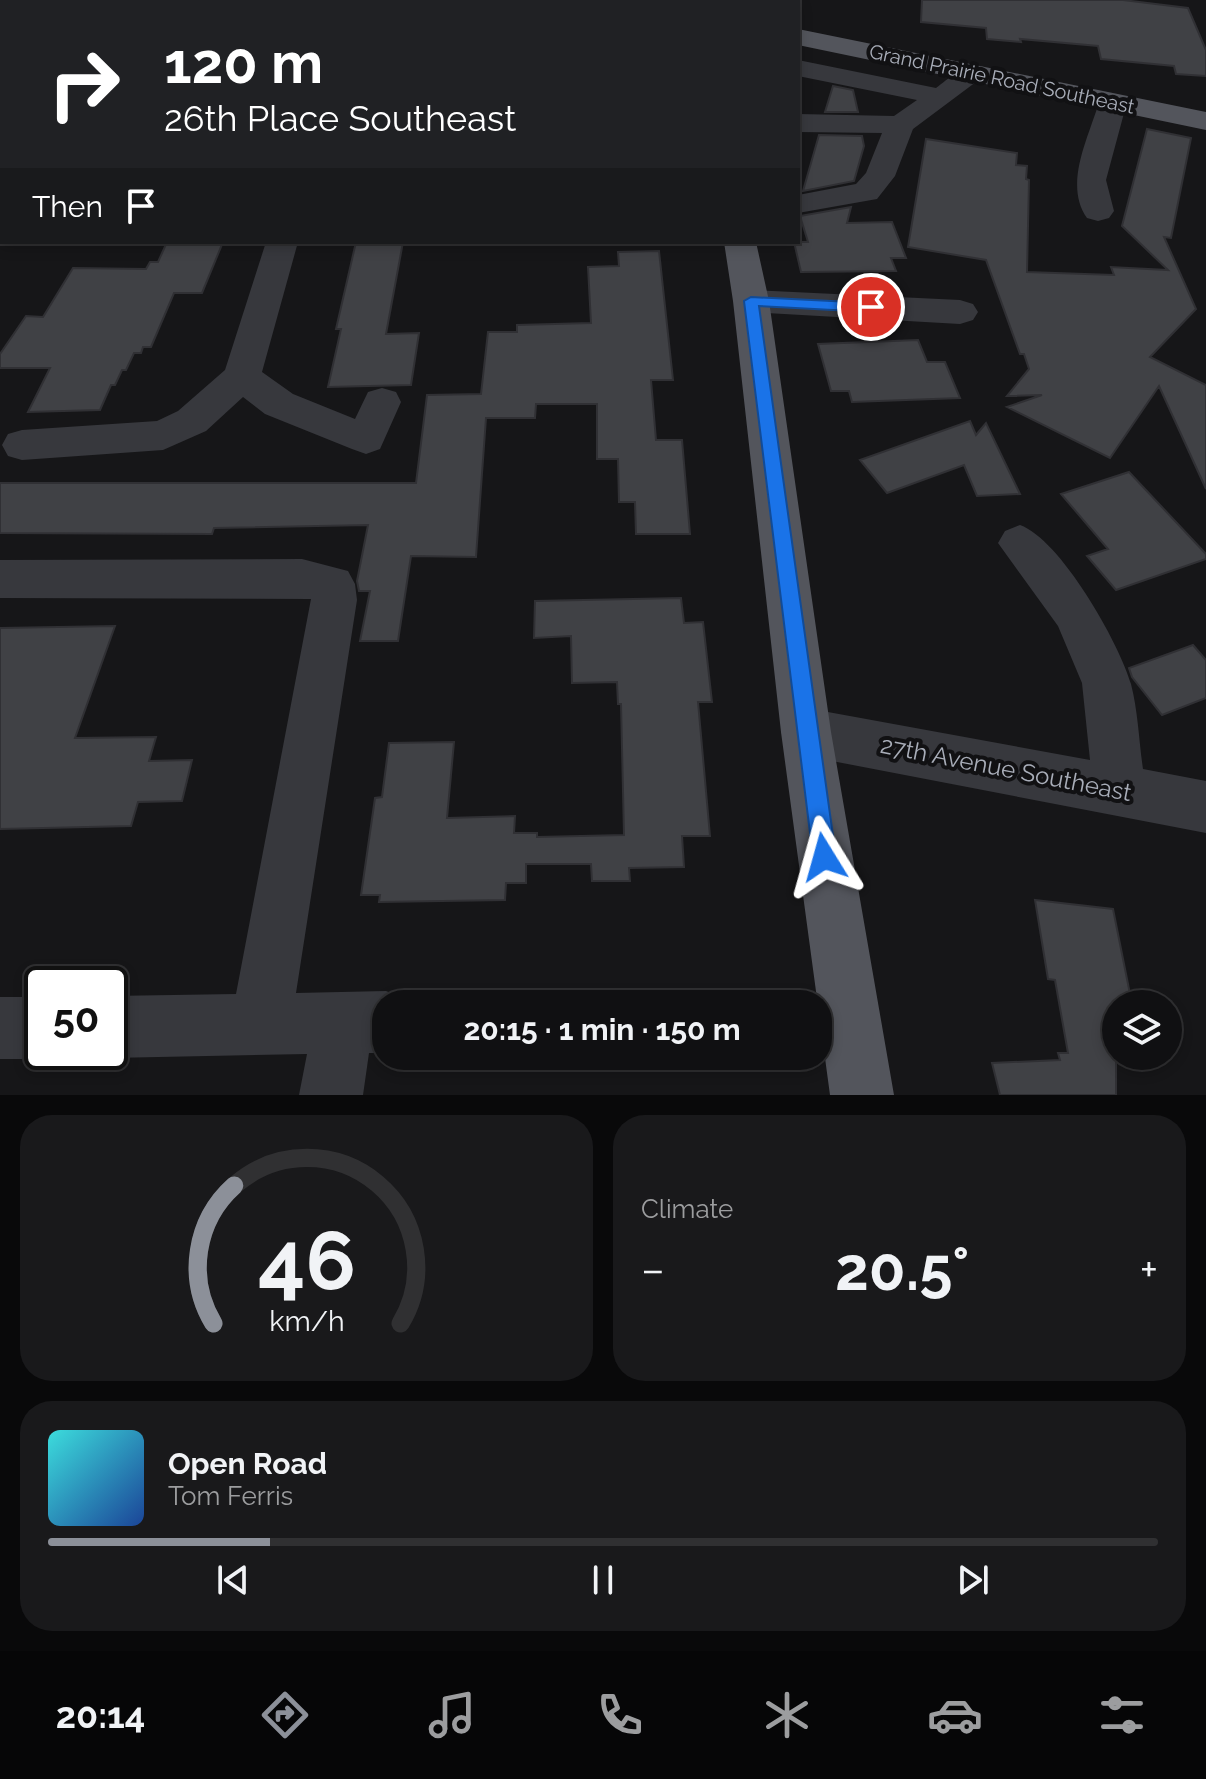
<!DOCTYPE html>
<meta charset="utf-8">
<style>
body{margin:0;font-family:Raleway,sans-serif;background:#19191b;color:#f1f3f6;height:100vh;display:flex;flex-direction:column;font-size:30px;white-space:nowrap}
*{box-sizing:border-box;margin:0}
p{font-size:26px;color:#9c9d9f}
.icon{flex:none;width:44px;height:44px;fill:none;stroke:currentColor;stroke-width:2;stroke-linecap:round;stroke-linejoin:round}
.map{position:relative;height:1095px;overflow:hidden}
.side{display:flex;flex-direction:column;gap:20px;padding:20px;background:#09090a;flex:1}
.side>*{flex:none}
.banner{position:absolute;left:0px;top:0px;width:800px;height:244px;box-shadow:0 4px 12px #0003,0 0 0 2px #303032;background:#202124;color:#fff;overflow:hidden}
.tools{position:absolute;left:1102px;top:990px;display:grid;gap:16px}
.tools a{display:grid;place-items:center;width:80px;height:80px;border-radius:50%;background:#101012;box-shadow:0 4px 12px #0003,0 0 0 2px #303032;font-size:40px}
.speed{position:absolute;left:24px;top:966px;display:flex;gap:16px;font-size:40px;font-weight:700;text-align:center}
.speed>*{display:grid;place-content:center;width:104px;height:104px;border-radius:50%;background:#101012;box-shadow:0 4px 12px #0003,0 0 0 2px #303032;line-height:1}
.speed .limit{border:4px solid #111;border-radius:12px;background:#fff;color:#111}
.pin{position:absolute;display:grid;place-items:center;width:68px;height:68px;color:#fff;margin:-34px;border:4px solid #fff;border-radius:50%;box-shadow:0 2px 8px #0007}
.me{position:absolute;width:88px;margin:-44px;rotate:352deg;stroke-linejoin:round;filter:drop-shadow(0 0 6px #0008)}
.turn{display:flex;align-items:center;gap:28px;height:168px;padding:0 32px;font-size:36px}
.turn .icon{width:104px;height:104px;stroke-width:2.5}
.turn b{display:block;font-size:56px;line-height:68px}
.then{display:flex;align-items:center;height:76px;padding:0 32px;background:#0003;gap:16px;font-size:30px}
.big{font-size:60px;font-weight:700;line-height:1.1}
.side .widget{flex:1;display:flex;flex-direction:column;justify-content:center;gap:12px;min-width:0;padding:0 28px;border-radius:32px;background:#19191b}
.side .dial{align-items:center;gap:0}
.dial svg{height:208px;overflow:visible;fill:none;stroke:#303032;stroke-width:7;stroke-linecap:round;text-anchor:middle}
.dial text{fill:#f1f3f6;stroke:none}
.song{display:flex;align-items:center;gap:24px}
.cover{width:96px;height:96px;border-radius:12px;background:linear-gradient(135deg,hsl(180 70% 55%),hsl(220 70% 35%))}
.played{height:8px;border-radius:4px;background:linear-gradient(90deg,#8c9099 20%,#303032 20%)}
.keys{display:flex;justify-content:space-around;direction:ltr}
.heat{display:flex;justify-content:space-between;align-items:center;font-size:44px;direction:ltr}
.side .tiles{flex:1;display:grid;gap:20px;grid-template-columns:1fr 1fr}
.widget:last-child{grid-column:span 2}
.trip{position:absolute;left:372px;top:990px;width:460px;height:80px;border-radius:32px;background:#101012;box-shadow:0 4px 12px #0003,0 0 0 2px #303032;font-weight:700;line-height:80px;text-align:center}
.tab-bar{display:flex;height:128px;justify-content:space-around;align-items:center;background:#060607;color:#9c9d9f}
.tab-bar .icon{width:56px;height:56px}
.tab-bar .active{color:#8c9099}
.tab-bar b{font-size:36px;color:#f1f3f6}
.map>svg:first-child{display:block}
</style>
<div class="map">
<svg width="1206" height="1095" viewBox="0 0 1206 1095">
<rect width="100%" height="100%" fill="#161618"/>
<path fill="#404145" stroke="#303034" stroke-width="2" d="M922 0H1123L1188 8 1206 50V76L1176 74 1174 66 1101 59 1098 46 1020 39 1021 42 987 39 986 28 921 22Z
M833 86 853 90 858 112H825Z
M1147 129 1191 138 1171 238 1164 237 1196 309 1150 357 1206 385V489L1159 386 1110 458 1007 407 1042 395 1007 396 1029 369 1024 354H1020L986 260 908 247 926 139 1017 153 1016 165 1027 166 1026 179 1029 180 1027 272 1114 275 1111 267 1168 270 1122 226Z
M819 135 862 136 864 146 854 181 803 191Z
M851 207 847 223 892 222 906 258H891L896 271 801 272 794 242H808L800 216Z
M167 242H223L202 293H174L151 347H143L141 353H134L126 370H122L115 385H111L100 410 28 412 50 368H0V354L26 316 43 317 73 268 146 269 150 262H158Z
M356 242H403L386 334 419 333 411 385 328 387 341 329H336Z
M659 251 673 380H651L656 440H682L690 534H636L635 502H619L618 459H597V404H536L535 418H486L476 557 411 556 398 641H360L370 591H359L357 581 368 525 214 528 212 534 0 533V483H416L427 395 481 394 488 332H517V325L591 323 588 267 619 266 618 252Z
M918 340 927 362H945L960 398 852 402 849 391H831L818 344Z
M970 421 976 435 986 423 1020 494 977 496 964 465 887 493 860 460Z
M1129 472 1206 554V559L1116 590 1087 556 1108 549 1061 494Z
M681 598 684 623 703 622 712 702H698L710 836H682L684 867 629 868 630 881H592L591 864H526V883H506L505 900 379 902 380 895H361L375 798 382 797 389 743 454 742 447 818 515 816 514 833H537V837L624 835 621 704H618L617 682 572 683 571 636 534 638 535 601Z
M115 626 75 738 156 737 149 761 192 760 182 801 138 802 131 826 0 829V628Z
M1193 645 1206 660V698L1162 715 1132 677 1129 668Z
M1035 900 1113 909 1132 1004H1116V1095H1000L992 1063 1060 1060 1058 1053H1068L1055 980 1048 979Z"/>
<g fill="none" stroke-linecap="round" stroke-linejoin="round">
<path fill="#37383d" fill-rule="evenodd" d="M32 0H57L31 2Z
M2 46V63L0 64V47Z
M798 60 936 88C951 77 965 62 984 67L988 73 913 129 895 176 877 199 798 213V195L856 184 866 173 882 133 798 132V114L894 116 917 100 798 76Z
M1113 94 1123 96 1127 102 1106 180 1114 211 1109 218 1098 221 1087 218C1063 184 1089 137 1099 102L1103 96Z
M266 242H298L262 372 293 394 355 419 368 392 382 388 396 392 401 402 380 449 366 454 352 449 265 414 243 397 206 431 163 450 22 460 8 456 2 445 8 434 22 430 157 421 178 411 225 370Z
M751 290 960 300 973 304 978 312 973 320 960 324 751 312 739 309 733 301 739 293Z
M1020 525C1060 539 1119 642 1131 684 1138 711 1139 742 1143 769L1206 781V833L806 756 788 749 781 732 788 715 806 708 1090 760 1082 683 1058 626 998 543 1005 531Z
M302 559 348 571 355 584 357 600 296 993 386 991 408 1000 409 1004H386V1053H369L363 1095H299L307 1054 110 1058 96 1052H110V996L236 994 311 599 0 598V560Z
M0 997H42V1052H58L42 1059H0Z"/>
<path fill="#53555c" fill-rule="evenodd" d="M681 0H705V2H681Z
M798 29 1206 112V130L798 45Z
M724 242H756L769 301 831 732 894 1095H830L781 732 733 301Z"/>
</g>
<path fill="#1a73e8" stroke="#114b97" stroke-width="2" d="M751 297 871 303 878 307 871 312 759 306 836 857 832 865 824 869 816 865 813 857 744 301Z"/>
<g text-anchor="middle" stroke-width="8" stroke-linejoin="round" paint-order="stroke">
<g font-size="20" fill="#a8adb8" stroke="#111113">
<text transform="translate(1002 79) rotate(12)" y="7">Grand Prairie Road Southeast</text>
</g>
<g font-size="24" fill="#a8adb8" stroke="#111113">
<text transform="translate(1006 769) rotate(11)" y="8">27th Avenue Southeast</text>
</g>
</g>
</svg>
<div class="tools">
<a><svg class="icon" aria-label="layers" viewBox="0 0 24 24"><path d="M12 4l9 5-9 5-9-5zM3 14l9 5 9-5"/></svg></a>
</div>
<div class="speed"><div class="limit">50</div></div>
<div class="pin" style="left:871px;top:307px;background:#d93025"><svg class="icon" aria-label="arrive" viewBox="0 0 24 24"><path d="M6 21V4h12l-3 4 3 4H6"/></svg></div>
<svg class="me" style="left:824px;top:857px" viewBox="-20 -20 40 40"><path d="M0-17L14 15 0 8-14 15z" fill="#1a73e8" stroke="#fff" stroke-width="4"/></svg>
<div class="trip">20:15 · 1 min · 150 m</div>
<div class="banner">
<div class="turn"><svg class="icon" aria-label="right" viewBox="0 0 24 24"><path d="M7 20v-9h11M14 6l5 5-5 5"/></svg><div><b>120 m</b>26th Place Southeast</div></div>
<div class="then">Then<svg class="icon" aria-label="arrive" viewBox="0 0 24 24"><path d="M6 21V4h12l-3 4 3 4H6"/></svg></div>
</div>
</div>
<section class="side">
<div class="tiles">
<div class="widget dial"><svg viewBox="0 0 100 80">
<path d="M14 69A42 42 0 1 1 86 69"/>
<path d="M14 69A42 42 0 0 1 22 16" stroke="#8c9099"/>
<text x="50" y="56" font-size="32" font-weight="700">46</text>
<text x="50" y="72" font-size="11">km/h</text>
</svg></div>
<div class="widget"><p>Climate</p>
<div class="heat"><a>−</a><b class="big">20.5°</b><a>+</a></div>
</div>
<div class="widget">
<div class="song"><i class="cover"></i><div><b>Open Road</b><p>Tom Ferris</p></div></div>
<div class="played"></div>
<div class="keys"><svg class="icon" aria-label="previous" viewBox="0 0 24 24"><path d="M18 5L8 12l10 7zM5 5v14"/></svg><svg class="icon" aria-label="pause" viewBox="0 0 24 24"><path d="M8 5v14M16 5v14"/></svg><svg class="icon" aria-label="next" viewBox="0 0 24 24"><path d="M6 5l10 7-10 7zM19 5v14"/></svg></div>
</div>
</div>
</section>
<nav class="tab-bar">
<b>20:14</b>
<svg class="icon active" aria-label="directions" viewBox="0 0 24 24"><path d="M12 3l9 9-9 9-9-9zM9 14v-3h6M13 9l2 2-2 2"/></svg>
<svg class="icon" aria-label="music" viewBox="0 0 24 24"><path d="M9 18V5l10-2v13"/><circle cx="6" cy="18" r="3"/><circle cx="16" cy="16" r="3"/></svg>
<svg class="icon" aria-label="phone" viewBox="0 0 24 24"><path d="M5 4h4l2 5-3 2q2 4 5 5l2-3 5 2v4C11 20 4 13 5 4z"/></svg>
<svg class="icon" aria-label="climate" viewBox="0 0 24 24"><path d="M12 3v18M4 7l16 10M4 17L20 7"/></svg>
<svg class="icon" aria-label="car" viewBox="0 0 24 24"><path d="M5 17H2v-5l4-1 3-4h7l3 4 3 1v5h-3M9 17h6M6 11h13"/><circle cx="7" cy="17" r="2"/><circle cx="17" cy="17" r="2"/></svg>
<svg class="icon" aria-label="filters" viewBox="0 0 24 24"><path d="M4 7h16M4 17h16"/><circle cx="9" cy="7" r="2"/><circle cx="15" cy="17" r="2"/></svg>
</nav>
